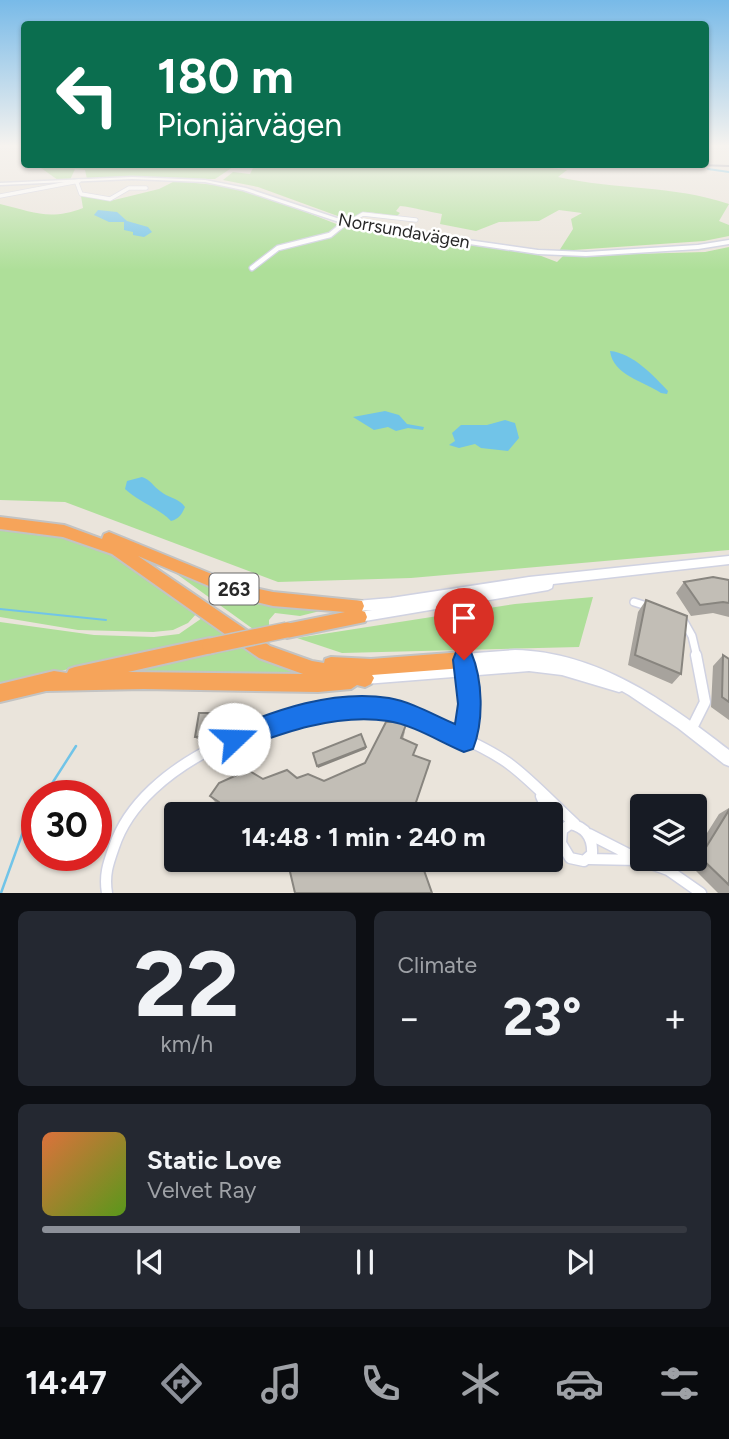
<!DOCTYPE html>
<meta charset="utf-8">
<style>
body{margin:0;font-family:Figtree,sans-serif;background:#242831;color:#f1f3f6;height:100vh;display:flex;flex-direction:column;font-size:26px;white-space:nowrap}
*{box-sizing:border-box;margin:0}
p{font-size:23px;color:#9ea1a6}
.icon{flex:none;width:38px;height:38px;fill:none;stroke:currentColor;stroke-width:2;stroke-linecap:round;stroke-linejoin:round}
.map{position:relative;height:893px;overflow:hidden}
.side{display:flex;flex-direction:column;gap:18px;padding:18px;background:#0d0f14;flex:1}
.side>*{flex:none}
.top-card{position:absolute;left:21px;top:21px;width:688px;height:147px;border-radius:7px;box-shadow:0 2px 5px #0004;background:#0b6e4f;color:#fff;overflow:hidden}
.controls{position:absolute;left:630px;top:794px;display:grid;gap:14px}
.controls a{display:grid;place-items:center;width:77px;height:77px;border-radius:7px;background:#171b24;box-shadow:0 2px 5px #0004;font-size:35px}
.speed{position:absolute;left:21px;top:780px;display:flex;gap:14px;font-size:35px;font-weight:700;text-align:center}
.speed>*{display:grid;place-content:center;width:91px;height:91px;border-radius:50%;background:#171b24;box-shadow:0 2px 5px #0004;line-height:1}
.speed .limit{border:10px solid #d22;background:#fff;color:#111}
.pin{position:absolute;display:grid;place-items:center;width:60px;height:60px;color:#fff;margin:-72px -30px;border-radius:50% 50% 50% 0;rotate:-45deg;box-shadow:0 0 7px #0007}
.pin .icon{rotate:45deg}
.me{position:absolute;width:77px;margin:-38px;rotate:69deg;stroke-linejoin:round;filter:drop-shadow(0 0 5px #0008)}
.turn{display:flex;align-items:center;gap:24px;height:147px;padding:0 21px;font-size:32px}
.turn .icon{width:91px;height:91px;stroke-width:2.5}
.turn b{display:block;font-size:49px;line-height:60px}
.big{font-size:52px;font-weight:700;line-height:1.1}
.side .widget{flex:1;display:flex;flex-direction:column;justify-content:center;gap:10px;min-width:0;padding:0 24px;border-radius:10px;background:#242831}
.side .dial{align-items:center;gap:0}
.dial b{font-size:91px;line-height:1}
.song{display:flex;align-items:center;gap:21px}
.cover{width:84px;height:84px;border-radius:10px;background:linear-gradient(135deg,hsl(20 70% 55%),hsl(90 70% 35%))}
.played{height:7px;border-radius:4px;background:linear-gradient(90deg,#8c9099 40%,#363941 40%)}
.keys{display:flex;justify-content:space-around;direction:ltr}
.heat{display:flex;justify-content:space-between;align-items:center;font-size:38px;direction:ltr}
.side .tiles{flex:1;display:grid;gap:18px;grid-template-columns:1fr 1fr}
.widget:last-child{grid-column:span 2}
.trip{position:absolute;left:164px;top:802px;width:399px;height:70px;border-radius:7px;background:#171b24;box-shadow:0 2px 5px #0004;font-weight:700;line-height:70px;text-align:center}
.tab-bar{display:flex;height:112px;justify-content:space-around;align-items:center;background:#090b0e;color:#9ea1a6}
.tab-bar .icon{width:49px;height:49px}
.tab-bar .active{color:#8c9099}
.tab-bar b{font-size:32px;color:#f1f3f6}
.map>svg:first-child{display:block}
</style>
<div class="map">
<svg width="729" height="893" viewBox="0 0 729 893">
<rect width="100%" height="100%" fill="#eae4db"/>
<path fill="#aedf99" d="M255 164H515L567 170 558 177C615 190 673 185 729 204L719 221 729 225V236L704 241 559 251 573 229 571 219 582 213 559 210 539 221 499 222 476 231 440 224 442 214C428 212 414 207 400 206L396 211 400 213 397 216 368 212 346 219 258 187 223 180 233 172 250 174Z
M48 165V164L236 165 215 179H87L85 170 75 169 70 180H58L41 168Z
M175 181 226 186 260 194 344 227 536 254 557 262 563 256 705 252 729 247V550L411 578 278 582 65 502 0 500V204C34 212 49 221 83 208L81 196 110 201 159 189Z
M0 527 84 541 112 554 197 613 188 623 173 630 153 632 78 630 0 617Z
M167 567 328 609 300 616 275 613 269 620V626L253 629Z
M593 597 579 647 342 653 297 638 515 604Z
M205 616 279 664 306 675 120 673 203 640 0 684V622L94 635 154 637 179 634Z"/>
<path fill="#71c4e8" d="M98 210 117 212 127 221 148 227 152 232 144 237 133 235V232L124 230V222H109L94 215Z
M610 351C633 353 654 376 668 391L667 394 661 393C643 381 613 375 610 351Z
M385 411 399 415 407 424 424 427 423 430 408 428 396 431 388 427 374 430 353 417Z
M505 420 515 423 519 438 508 451 481 448 475 444 459 448 449 445 455 441 452 433 461 425H487Z
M142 477C151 480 153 486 160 491 168 498 179 498 185 507 182 514 179 519 171 521 159 508 140 503 125 489L127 481Z"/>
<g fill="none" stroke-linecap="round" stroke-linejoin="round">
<path stroke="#71c4e8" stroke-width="2" d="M708 169 729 172
M0 609 106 620"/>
<path stroke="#71c4e8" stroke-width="2.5" d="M44 796 76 746
M1 893 28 818 37 806"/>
<defs>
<path id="street-far3" d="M77 183 81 194 110 199 129 188H146
M0 196 79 181
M339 228 363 214 416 220"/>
<path id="street-far2" d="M252 268 278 248 330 235 341 226"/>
<path id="street-far1" d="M634 602 650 607
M683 620 692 636 697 657"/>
<path id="street" d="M691 730 705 702 696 655
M464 740 469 704 465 669
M541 796 549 814
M551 818 560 837
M570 824C586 827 593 838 592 854L584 861 570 858 561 843 562 830Z
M589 834 640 860 668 870 701 893
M589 859 638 860
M107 893C104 875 108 864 114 847 142 761 277 710 360 710 370 710 383 708 392 711 424 720 487 746 512 766 535 784 554 805 575 824"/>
<path id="secondary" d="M132 177 205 180 246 188 355 224 538 250 586 252 698 245 729 240V244L698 249 586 256 538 254 354 227 243 190 205 182 132 179 0 185V183Z
M729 556V564L553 584 552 588 548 590 359 622 355 621 353 617 355 613 372 610 356 611 352 610 350 606 352 602 356 601 391 598 529 577Z
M515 650C598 652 666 701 729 750V766L724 764 678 728 629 695 622 691 619 692 562 675 529 671 365 684 361 682 359 678 361 674 365 672 460 665 457 660 459 656 463 654Z"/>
<path id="highway" d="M0 517 64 525 102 539 104 534 109 532 236 584 273 592 362 601 364 606 362 611 365 612 367 617 365 622 287 638 281 635 279 630 281 625 345 612 273 606 235 597 138 556 270 646 312 661 324 663 325 659 331 657 371 659 463 652 469 654 471 660 469 666 463 668 372 675 374 678 371 684 365 687 357 685 351 689 318 692 144 689 46 691 0 702V684L54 671 67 673 69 669 75 667 210 638 216 640 218 646 216 652 128 672 303 674 259 658 112 554 63 537 0 529Z"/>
</defs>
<use href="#street-far3" stroke="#d0d2e1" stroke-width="5"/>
<use href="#street-far2" stroke="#d0d2e1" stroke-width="7"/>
<use href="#street-far1" stroke="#d0d2e1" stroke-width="10"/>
<use href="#street" stroke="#d0d2e1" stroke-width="13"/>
<use href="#secondary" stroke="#d0d2e1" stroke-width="3"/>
<use href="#highway" stroke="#c3c3c3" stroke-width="4"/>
<use href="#street-far3" stroke="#fff" stroke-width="3.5"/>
<use href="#street-far2" stroke="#fff" stroke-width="4.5"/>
<use href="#street-far1" stroke="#fff" stroke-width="7"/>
<use href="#street" stroke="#fff" stroke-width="10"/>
<use href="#secondary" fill="#fff" fill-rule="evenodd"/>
<use href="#highway" fill="#f6a45a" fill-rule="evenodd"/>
<path stroke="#9ea0b2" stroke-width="2" d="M667 164 729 166"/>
<defs>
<path id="highway-bridge" d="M210 646 287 630"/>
</defs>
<use href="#highway-bridge" stroke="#c3c3c3" stroke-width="18" stroke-linecap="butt"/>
<use href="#highway-bridge" stroke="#f6a45a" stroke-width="15"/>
</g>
<path fill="#a7a39d" d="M729 580V617L713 613 691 616 676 593 684 582Z
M646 600 681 674 672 684 628 665 638 612Z
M723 655 729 659V720L711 707 713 666Z
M211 713 212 715 209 738 197 739 195 737Z
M405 731 403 739 414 755 430 761 428 770 220 808 210 796 263 779 297 778 324 781 365 763Z
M729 808V893H718L688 863 690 859H695V852L719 814Z"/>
<path fill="#88857f" d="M211 713 212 715 209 738 208 736Z
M366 747V749L318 768 317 766Z"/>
<path fill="#c2beb6" stroke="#88857f" stroke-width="2" d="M713 577 729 580V603L723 602 700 605 684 582Z
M646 600 687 616 681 674 635 655Z
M723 655 729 659V702L722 697Z
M199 713H211L208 736 195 737Z
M386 722H407L401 738 417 745 413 755 430 761 412 814H211L220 808 219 802 210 796 219 783 248 770 263 779 287 770 297 778 308 774 324 781 365 763Z
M361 734 366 747 317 766 313 753Z
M729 810V885L700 857Z
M287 859H420L432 893H295Z"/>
<linearGradient id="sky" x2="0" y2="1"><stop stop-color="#78bae8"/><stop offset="0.54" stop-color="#f6f3ef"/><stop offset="1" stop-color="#f6f3ef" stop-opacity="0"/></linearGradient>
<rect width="729" height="270" fill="url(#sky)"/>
<path fill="#1a73e8" stroke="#114b97" stroke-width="2" d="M464 649 471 652C483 680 484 721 473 749L464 752C440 742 414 725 388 721 336 713 282 733 234 751L226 748 222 739 226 731C275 710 334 689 389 698 412 702 434 715 455 724L458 704 453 660 456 652Z"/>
<g text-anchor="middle" stroke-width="5" stroke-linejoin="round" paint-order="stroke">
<g font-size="18" fill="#282828" stroke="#fff">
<text transform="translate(404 231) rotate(10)" y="6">Norrsundavägen</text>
</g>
<rect fill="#fff" stroke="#686868" stroke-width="2" x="209.5" y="573.5" width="49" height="31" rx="5"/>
<g font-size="19" font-weight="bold" fill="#282828">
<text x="234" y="596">263</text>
</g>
</g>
</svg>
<div class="controls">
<a><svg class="icon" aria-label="layers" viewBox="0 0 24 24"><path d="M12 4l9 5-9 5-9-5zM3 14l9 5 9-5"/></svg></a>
</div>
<div class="speed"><div class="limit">30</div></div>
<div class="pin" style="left:464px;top:660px;background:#d93025"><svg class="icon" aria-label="arrive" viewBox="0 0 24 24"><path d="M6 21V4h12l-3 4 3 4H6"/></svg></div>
<svg class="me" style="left:234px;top:739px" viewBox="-20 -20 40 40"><circle r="19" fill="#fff"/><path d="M0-13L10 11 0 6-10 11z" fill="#1a73e8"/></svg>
<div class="trip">14:48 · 1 min · 240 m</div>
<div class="top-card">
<div class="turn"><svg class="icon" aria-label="left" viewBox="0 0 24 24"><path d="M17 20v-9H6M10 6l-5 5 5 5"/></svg><div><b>180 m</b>Pionjärvägen</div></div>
</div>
</div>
<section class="side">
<div class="tiles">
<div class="widget dial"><b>22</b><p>km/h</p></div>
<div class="widget"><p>Climate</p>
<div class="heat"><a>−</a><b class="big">23°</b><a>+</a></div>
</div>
<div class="widget">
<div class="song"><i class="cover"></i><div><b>Static Love</b><p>Velvet Ray</p></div></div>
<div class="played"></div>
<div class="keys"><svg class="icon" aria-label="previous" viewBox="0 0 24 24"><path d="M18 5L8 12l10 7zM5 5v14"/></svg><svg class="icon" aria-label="pause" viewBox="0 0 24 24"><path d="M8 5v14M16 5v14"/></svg><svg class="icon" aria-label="next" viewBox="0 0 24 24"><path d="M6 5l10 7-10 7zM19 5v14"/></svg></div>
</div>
</div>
</section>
<nav class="tab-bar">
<b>14:47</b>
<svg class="icon active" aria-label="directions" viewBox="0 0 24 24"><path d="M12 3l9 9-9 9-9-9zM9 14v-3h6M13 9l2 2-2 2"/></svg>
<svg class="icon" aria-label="music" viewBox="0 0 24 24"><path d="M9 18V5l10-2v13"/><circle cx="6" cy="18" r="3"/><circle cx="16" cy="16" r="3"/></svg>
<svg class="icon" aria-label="phone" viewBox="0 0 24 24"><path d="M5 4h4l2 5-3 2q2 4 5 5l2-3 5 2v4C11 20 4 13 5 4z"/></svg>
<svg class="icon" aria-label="climate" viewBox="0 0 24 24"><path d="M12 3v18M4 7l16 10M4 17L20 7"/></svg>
<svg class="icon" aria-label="car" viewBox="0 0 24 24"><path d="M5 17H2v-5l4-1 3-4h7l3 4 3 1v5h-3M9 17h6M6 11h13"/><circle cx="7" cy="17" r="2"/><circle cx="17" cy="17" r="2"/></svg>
<svg class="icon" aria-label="filters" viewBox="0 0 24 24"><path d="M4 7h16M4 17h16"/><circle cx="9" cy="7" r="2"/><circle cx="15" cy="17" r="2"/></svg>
</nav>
